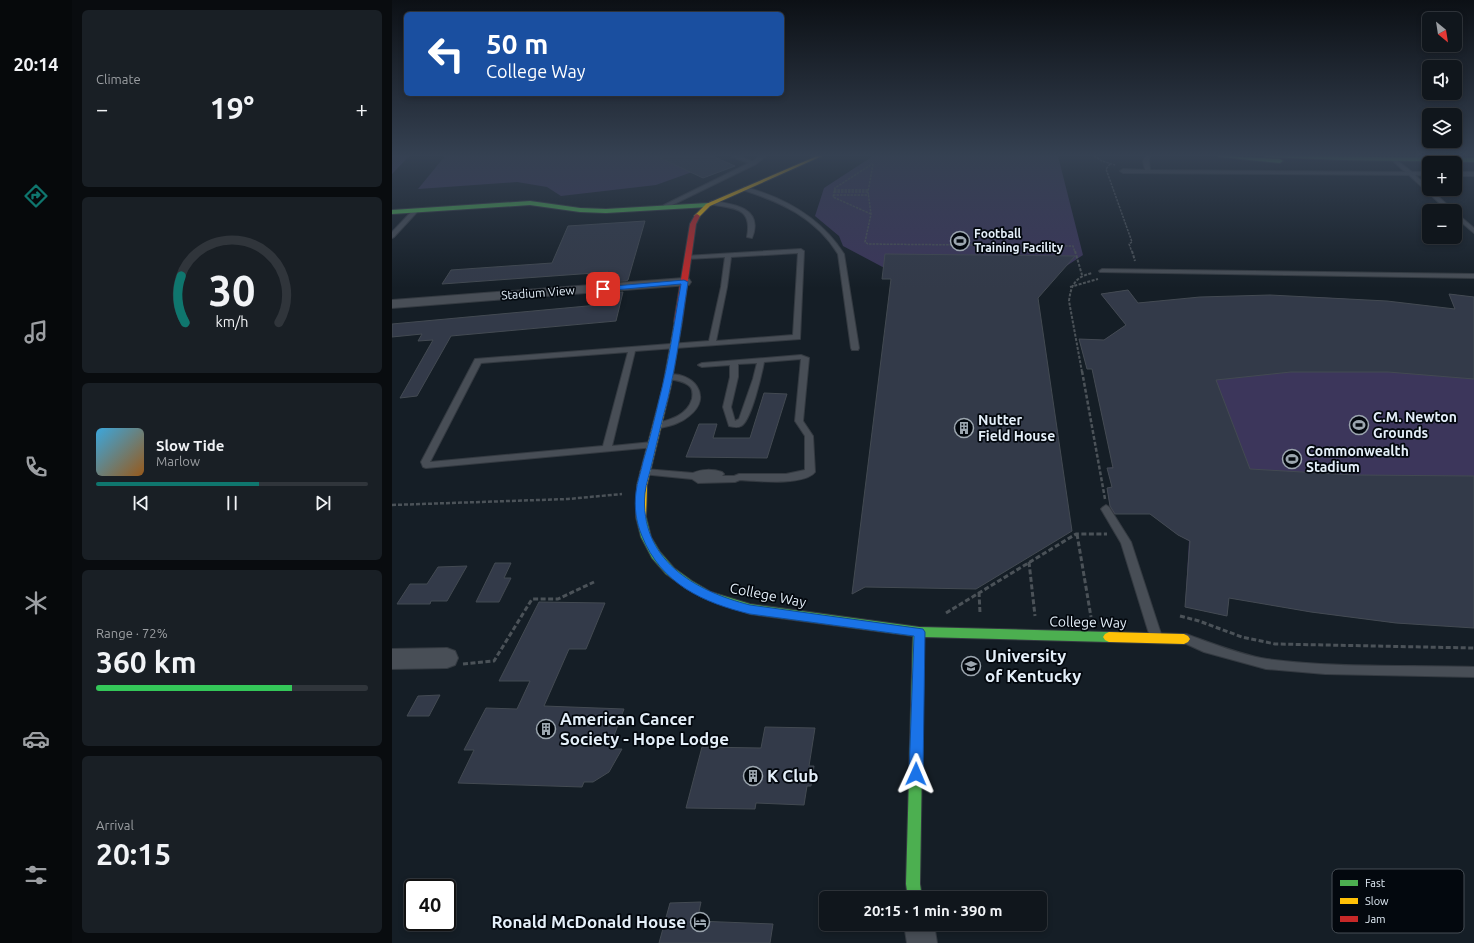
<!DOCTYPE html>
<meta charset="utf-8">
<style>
body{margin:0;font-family:Ubuntu,sans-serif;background:#191f25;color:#f1f3f6;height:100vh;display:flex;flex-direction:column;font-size:15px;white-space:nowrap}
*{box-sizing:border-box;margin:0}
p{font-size:13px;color:#9c9fa3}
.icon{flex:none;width:22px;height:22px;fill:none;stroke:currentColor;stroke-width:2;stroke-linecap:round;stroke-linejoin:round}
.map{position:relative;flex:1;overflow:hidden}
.drawer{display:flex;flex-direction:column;gap:10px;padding:10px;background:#090c0f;width:320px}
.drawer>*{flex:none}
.top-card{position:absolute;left:12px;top:12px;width:380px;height:84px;border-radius:6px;box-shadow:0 2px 6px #0003,0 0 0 1px #30353b;background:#1a4fa0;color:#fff;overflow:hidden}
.needle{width:26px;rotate:150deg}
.fabs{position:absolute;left:1030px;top:12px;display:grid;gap:8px}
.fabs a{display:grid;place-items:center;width:40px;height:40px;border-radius:6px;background:#10161c;box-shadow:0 2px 6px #0003,0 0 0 1px #30353b;font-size:20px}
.speed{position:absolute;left:12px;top:879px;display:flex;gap:8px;font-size:20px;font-weight:700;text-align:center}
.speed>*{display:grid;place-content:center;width:52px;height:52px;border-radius:50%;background:#10161c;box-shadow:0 2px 6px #0003,0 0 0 1px #30353b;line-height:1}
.speed .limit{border:2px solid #111;border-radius:6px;background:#fff;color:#111}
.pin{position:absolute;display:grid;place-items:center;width:34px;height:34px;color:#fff;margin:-17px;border-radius:8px;box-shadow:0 2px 6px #0006}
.me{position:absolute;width:44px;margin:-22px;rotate:1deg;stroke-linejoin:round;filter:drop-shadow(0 0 3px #0008)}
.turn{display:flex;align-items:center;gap:14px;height:84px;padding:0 16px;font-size:18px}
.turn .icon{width:52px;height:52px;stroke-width:2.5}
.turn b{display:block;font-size:28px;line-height:34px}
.big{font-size:30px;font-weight:700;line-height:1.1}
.drawer .card{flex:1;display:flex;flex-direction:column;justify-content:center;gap:6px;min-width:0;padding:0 14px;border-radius:6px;background:#191f25}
.drawer .dial{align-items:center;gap:0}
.dial svg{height:104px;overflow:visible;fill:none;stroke:#30353b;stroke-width:7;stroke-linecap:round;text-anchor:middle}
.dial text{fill:#f1f3f6;stroke:none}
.song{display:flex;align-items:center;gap:12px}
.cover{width:48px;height:48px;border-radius:6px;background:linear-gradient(135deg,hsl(200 70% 55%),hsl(30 70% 35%))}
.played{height:4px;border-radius:2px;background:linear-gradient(90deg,#0f766e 60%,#30353b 60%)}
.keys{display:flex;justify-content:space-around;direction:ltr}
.heat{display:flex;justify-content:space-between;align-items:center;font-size:22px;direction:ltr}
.charge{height:6px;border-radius:3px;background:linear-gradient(90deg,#34c759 72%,#30353b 0)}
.trip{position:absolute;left:427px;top:891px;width:228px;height:40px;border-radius:6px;background:#10161c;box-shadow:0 2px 6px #0003,0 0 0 1px #30353b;font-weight:700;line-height:40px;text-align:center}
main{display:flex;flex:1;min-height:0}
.tab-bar{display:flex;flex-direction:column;width:72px;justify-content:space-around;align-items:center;background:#06090b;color:#9c9fa3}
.tab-bar .icon{width:28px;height:28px}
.tab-bar .current{color:#0f766e}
.tab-bar b{font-size:18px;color:#f1f3f6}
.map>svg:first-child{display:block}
</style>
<main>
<nav class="tab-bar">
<b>20:14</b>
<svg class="icon current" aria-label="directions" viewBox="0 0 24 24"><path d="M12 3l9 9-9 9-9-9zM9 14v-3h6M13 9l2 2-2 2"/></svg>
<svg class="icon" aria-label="music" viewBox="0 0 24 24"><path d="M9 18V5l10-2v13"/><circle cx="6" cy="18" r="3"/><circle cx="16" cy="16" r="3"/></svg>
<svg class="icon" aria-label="phone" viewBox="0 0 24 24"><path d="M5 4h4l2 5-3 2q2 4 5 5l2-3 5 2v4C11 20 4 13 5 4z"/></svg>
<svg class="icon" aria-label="climate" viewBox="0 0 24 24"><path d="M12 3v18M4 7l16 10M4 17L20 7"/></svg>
<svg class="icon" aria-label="car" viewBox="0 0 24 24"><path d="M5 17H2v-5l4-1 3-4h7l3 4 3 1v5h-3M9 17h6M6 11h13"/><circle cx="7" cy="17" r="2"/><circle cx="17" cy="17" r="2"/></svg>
<svg class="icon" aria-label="filters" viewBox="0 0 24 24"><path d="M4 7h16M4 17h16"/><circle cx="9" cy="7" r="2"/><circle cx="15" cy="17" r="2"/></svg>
</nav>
<section class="drawer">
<div class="card"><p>Climate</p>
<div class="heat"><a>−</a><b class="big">19°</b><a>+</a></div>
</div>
<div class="card dial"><svg viewBox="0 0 100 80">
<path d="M14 69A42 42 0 1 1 86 69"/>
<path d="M14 69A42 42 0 0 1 11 33" stroke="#0f766e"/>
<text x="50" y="56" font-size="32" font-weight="700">30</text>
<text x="50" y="72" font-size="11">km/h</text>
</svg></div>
<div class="card">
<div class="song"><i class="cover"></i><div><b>Slow Tide</b><p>Marlow</p></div></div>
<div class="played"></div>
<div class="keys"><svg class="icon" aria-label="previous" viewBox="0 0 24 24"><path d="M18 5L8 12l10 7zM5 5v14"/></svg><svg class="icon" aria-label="pause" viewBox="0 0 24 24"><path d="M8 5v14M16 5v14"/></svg><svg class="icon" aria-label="next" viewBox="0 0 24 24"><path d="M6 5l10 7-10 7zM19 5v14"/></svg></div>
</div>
<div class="card"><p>Range · 72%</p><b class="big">360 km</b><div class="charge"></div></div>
<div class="card"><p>Arrival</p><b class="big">20:15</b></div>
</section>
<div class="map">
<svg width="1082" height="943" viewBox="0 0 1082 943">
<rect width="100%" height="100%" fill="#151e26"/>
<path fill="#3c365b" d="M0 156H17L0 174Z
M53 156H320L343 166 311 178 300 172 264 185 169 196 155 187 125 182 26 189Z
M481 156H666L691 255 644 286 500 272 451 246 447 236 423 216 432 188Z
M736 290 746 303C847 292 946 295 1046 307L1055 319 1067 320 1057 294 1082 297V627L1004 623 919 612 837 598 835 616 793 607 797 541 786 535 758 514H719L715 488 720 487 715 468 721 467 700 369H695L687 339 712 340 734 325 709 294Z"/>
<path fill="#333a49" stroke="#434a52" d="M264 156H320L343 166 311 178Z
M253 221 236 280 234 281 213 282 216 272 50 284 59 270 160 263 176 226Z
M493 254 683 256 646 298 680 531 584 589 473 587 460 594 499 279H490Z
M736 290 746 303 808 297 878 295 995 301 1063 309 1057 294 1082 297V379L996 372H899L824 380 858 469 962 475 1082 476V628L1004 623 919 612 837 598 835 616 793 607 798 541 786 535 758 514H723L718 506 715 488 720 487 715 468H721L700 369H695L687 339 712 340 734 325 709 294Z
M231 292 224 321 59 336 25 396 8 398 41 340 26 341 30 334 0 337V324L206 305 209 293Z
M372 393 395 394 375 458 294 457 307 424H325L321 438H358Z
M103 563H119L112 578H119L107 602H84Z
M75 566 55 601H39L38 604H5L18 584H35L46 567Z
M147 602 213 603 194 649H177L152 706 232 709 217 749H230L217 772 201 782H192L190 787 66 783 82 750H72L94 708 125 709 138 681H107Z
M48 695 37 716H15L26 696Z
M373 727 423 728 417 766H422L419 786H415L412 805 364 803 363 809 294 808 310 747 369 748Z
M309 902 305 921 381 924 378 943H267L278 903Z"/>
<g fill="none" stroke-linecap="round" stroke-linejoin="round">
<defs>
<path id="lane" d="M340 156H346L360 161 369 156H374L364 164 276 207H272V205L357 163 340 157Z
M754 156H758L757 161 758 170 1013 172 1000 160V159L1002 158 1020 172H1037V176L1023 175 1062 211H1056L1017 175 731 173 728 171 731 169 753 170 751 161Z
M1063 172H1082V176H1063Z
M353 187C393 198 429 218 452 254L467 348 466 350H460L459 348 446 254C424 218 389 202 351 190V188Z
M320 201C342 204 372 208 360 238L355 237C361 206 341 209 318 204V202Z
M21 210 26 211 2 237 0 238V232Z
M1063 212 1082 228V233L1063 217Z
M409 249 412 251 408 339 243 351 220 446 260 442 264 445 263 447 34 468 31 467 29 462 83 359 317 341 329 287 333 257 295 259 293 258V256ZM406 253 401 335 324 341 335 287 339 257ZM236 352 211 446 38 462 89 363Z
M710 269 1082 274V278L708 272 707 271Z
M409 355 417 358 411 421 421 436 423 472C412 486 365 481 348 480L343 482 306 483 300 479 250 474 248 472 250 470 253 469 301 473C309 469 321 469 330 472L332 474 330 476H342L347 474H394L413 470V436L403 421 409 359 372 362C370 373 359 422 349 426 346 428 341 427 337 426L331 407 338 377V365L310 367 306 365 310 363ZM365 363 361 379 347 419 343 421 339 407 346 377V364Z
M274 375C301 370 322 397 297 416 288 424 276 426 265 429L262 428 261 426 262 424C277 420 295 416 300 399 301 393 301 388 296 385 289 380 282 380 274 379L273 377Z
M714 505 717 507 739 542 770 637 768 640 764 642 760 640 758 637 729 543 709 509 711 507Z
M794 634C819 643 849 655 875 659 943 668 1014 665 1082 667V677L933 674 874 669 812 652 790 642 788 639 790 636Z"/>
<path id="street" d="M292 278 297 279 299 282 297 285 0 308V300Z
M55 648 63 651 66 658 63 665 55 668 0 669V649Z
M512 924H542L545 943H515Z"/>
<path id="fast" d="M827 156 888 159 891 161 888 163 829 157Z
M872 156 1082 158V162L953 160 874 157Z
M138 201 188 208 214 209 316 203 319 205 316 207 214 213 188 212 138 205 0 214V210Z
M249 513 252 514 254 517 259 537 268 552 282 568 300 581 319 592 358 604 527 627 717 632 721 634 723 637 721 640 717 642 532 637 528 884 530 898H516L514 884 521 636 358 614 312 598 292 587 274 574 260 558 249 537 244 517 246 514Z"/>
<path id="slow" d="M425 156H430L318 206 307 217 302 216 314 204Z
M283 320H289L290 322 279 386 255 485 254 517 252 520H246L244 517 245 485 271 386Z
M717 632 792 634 796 636 798 639 796 642 792 644 717 642 713 640 711 637 713 634Z"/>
<path id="jam" d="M305 214 308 216 304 224 290 322 286 324 282 322 298 224 303 215Z"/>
</defs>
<use href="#lane" stroke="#343a41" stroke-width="2"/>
<use href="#street" stroke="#343a41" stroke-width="2"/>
<use href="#fast" stroke="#343a41" stroke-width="2"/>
<use href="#slow" stroke="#343a41" stroke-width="2"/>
<use href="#jam" stroke="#343a41" stroke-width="2"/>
<path stroke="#4b5258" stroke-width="1.5" stroke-dasharray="2.5 1" stroke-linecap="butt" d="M702 156 710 161 723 165
M481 164 476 192 479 214 473 242 476 244 681 246 683 252
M718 164 714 169 740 242 737 244 740 252
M442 190H477
M442 192H476
M441 195H477
M479 214 441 197 443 188 480 164"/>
<path stroke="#4b5258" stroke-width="2" stroke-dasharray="3 1.5" stroke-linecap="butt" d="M683 251 690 275
M740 251 743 261
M678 287 706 279
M690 372 677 301C679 285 683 277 700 273"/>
<path stroke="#4b5258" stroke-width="2.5" stroke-dasharray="4 2" stroke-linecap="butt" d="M690 371 713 499
M0 505 176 499 230 494"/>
<path stroke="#4b5258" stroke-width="3" stroke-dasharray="5 2.5" stroke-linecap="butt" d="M685 534 699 617
M637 562 643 616
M587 592 588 613
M554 613 684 534H715
M788 616 807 621 850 637 883 644 1082 648
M71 664 102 661 140 599H166L202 582"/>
<use href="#lane" fill="#484e56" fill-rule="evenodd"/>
<use href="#street" fill="#484e56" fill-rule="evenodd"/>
<use href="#fast" fill="#4caf50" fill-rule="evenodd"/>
<use href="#slow" fill="#ffc107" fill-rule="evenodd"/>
<use href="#jam" fill="#c62828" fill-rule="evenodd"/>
</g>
<linearGradient id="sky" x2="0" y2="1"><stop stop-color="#0c1015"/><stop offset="0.54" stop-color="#354152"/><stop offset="1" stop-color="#354152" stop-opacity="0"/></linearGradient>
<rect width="1082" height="288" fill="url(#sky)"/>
<path fill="#1a73e8" stroke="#114b97" d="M292 280 296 282C290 321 285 360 276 398 270 420 265 442 260 463 258 473 254 483 253 493 247 559 302 591 358 605L531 629 533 632 531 774 529 778 524 780 519 778 517 774 522 636 358 614C312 603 269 584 250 536 244 522 242 507 244 492 245 482 249 472 251 462 257 442 262 421 267 400 277 362 282 323 289 284L211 291 208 289 211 287Z"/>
<defs>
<symbol id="stadium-ring" viewBox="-11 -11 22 22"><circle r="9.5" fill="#03080e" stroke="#9ca6af" stroke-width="1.5"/><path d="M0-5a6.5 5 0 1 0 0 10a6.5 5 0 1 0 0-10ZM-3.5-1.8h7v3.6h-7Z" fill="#9ca6af"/></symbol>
<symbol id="building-ring" viewBox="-11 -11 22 22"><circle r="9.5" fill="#03080e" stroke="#9ca6af" stroke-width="1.5"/><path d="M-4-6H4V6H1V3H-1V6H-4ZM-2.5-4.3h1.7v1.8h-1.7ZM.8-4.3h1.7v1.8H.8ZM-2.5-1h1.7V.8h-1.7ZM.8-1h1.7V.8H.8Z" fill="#9ca6af"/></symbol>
<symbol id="university-ring" viewBox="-11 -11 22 22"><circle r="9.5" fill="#03080e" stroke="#9ca6af" stroke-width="1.5"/><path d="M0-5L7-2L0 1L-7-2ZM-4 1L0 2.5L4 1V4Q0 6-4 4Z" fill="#9ca6af"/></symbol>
<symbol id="hotel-ring" viewBox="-11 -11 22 22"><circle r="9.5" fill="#03080e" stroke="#9ca6af" stroke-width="1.5"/><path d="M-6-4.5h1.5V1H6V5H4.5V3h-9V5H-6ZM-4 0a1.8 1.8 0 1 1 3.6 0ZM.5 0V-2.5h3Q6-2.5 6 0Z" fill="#9ca6af"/></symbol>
</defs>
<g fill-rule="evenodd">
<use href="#stadium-ring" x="557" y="230" width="22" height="22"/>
<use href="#stadium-ring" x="956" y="414" width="22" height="22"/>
<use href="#building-ring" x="561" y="417" width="22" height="22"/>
<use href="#stadium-ring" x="889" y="448" width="22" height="22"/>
<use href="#university-ring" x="568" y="655" width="22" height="22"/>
<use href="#building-ring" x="143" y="718" width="22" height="22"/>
<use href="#building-ring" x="350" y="765" width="22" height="22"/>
<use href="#hotel-ring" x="297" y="911" width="22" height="22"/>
</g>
<g text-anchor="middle" stroke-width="3.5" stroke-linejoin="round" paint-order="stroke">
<g font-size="12" font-weight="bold" fill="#e4eff9" stroke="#03080e" text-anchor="start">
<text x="582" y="238">Football<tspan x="582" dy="14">Training Facility</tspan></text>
</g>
<g font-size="12" fill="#e4eff9" stroke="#03080e">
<text transform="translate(146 293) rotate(-4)" y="4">Stadium View</text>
</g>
<g font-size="14" font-weight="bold" fill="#e4eff9" stroke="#03080e" text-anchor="start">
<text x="981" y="422">C.M. Newton<tspan x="981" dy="16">Grounds</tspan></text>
<text x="586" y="425">Nutter<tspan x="586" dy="16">Field House</tspan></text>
<text x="914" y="456">Commonwealth<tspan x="914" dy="16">Stadium</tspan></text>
</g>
<g font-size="14" fill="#e4eff9" stroke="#03080e">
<text transform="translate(376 595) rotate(11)" y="5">College Way</text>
<text transform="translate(696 622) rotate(1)" y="5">College Way</text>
</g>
<g font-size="17" font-weight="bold" fill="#e4eff9" stroke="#03080e" text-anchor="start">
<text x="593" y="662">University<tspan x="593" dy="20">of Kentucky</tspan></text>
<text x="168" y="725">American Cancer<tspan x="168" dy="20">Society - Hope Lodge</tspan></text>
<text x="375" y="782">K Club</text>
<text x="294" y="928" text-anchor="end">Ronald McDonald House</text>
</g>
</g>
<rect x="940" y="869" width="132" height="64" rx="6" fill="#03080e" stroke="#464d54" stroke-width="1"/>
<rect x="948" y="880" width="18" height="6" fill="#4caf50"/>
<rect x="948" y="898" width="18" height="6" fill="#ffc107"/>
<rect x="948" y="916" width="18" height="6" fill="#c62828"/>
<g font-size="11" fill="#e4eff9">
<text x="973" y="887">Fast</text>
<text x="973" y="905">Slow</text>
<text x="973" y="923">Jam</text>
</g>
</svg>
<div class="fabs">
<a><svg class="needle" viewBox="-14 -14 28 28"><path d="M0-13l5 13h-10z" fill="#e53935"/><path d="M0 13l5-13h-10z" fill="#9c9fa3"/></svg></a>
<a><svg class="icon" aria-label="sound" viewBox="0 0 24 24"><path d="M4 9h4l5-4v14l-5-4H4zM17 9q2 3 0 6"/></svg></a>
<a><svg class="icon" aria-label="layers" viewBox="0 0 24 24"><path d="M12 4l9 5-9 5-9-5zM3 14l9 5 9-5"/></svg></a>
<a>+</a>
<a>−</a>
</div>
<div class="speed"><div class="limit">40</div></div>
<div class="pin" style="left:211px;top:289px;background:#d93025"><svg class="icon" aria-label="arrive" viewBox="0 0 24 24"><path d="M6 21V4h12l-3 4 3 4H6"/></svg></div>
<svg class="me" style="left:524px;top:774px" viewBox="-20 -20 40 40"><path d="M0-17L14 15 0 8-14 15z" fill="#1a73e8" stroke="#fff" stroke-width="4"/></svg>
<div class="trip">20:15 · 1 min · 390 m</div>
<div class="top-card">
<div class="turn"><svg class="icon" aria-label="left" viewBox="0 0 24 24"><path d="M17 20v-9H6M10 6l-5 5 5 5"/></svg><div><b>50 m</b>College Way</div></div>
</div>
</div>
</main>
